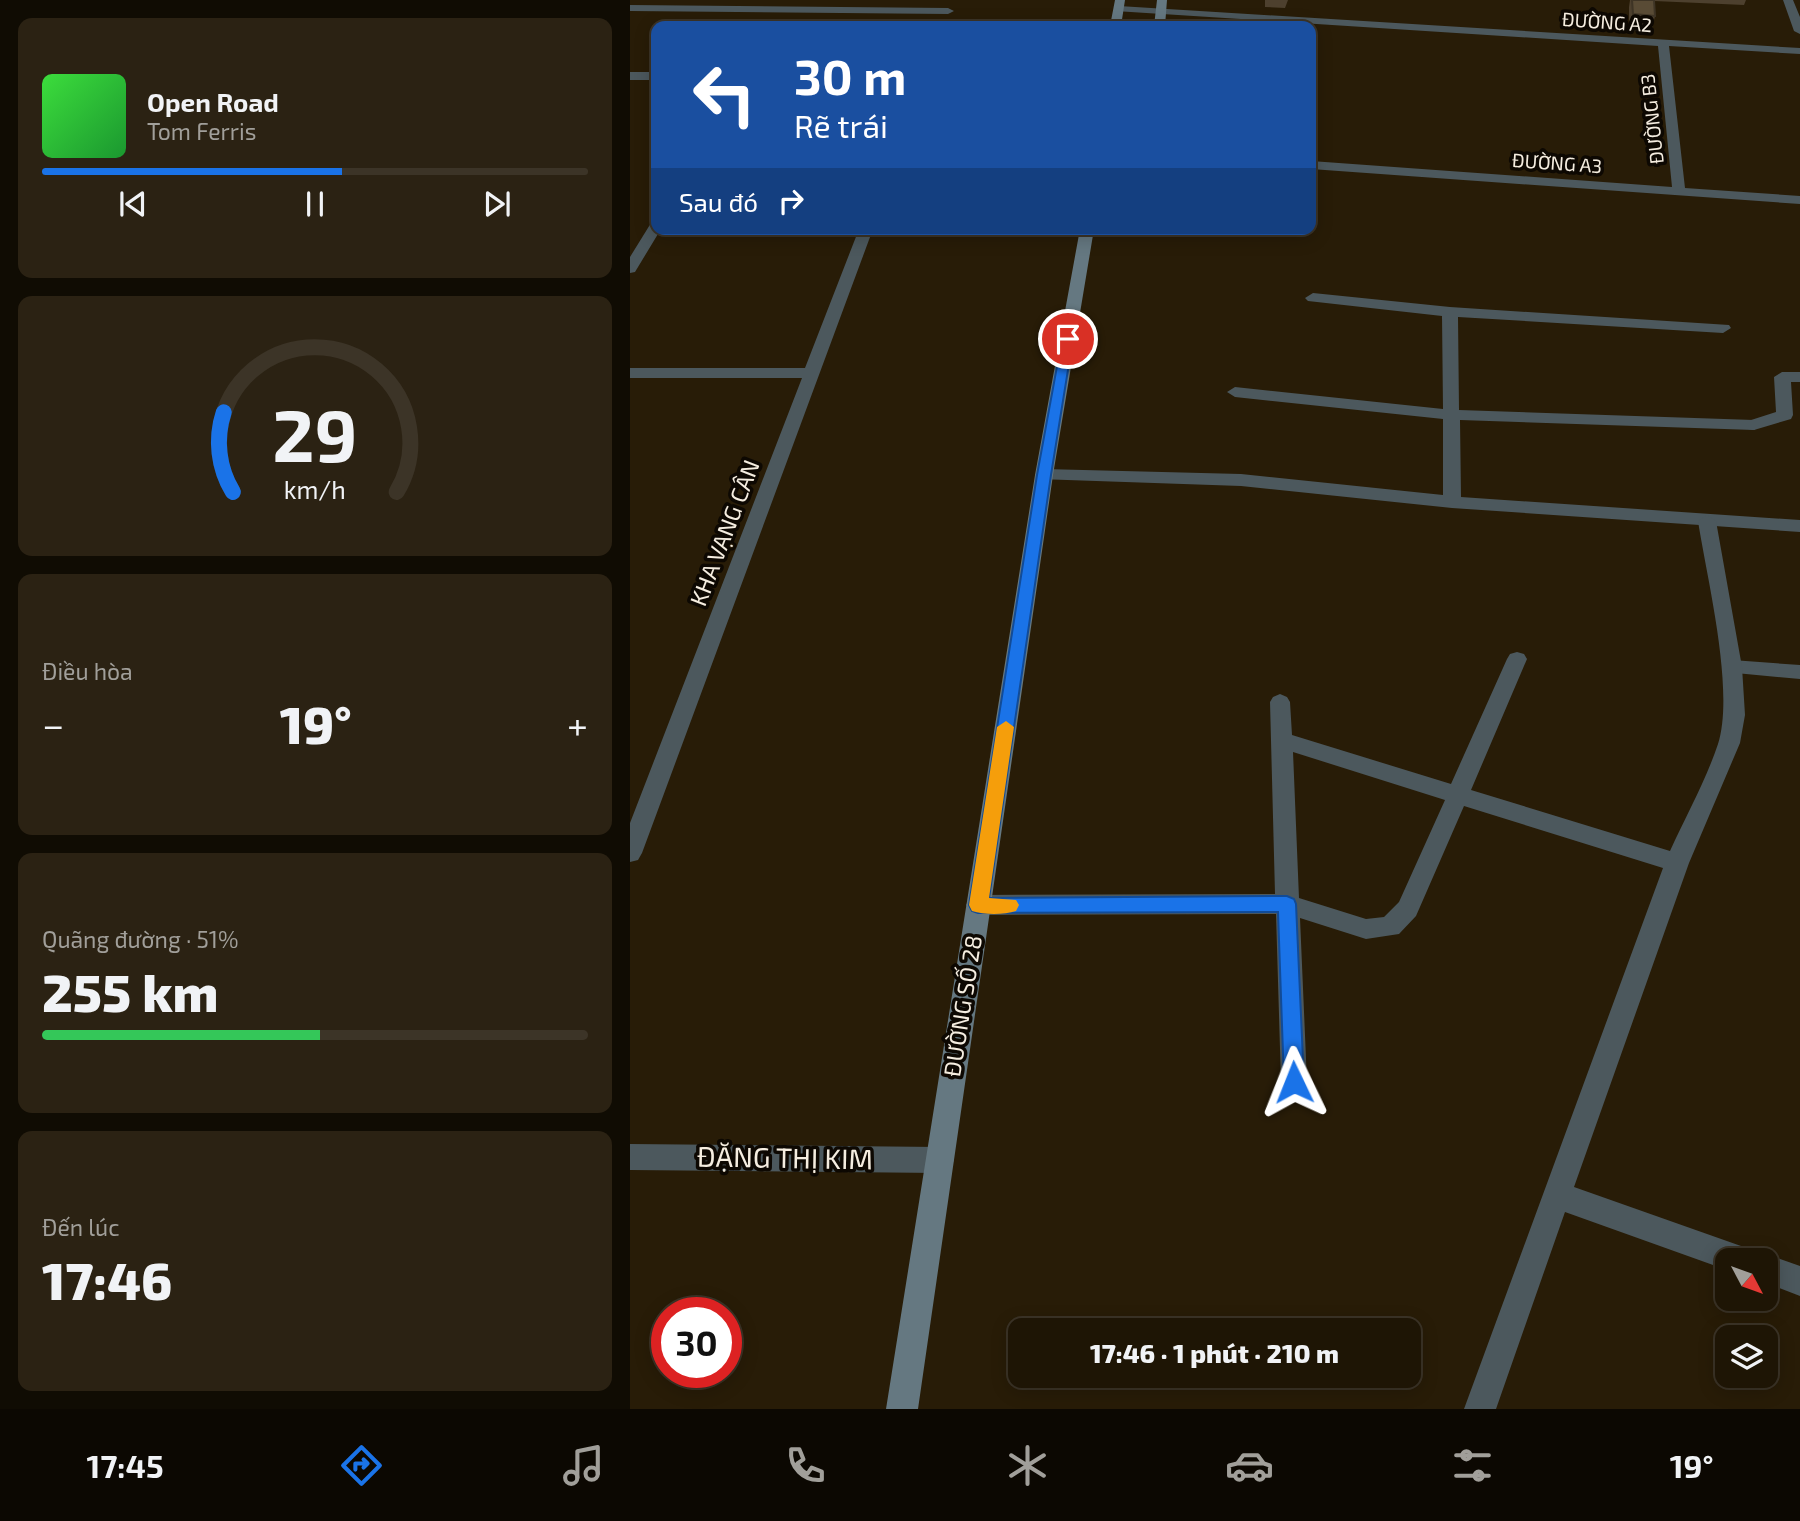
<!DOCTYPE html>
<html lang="vi">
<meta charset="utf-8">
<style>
body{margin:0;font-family:"Exo 2",sans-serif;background:#2b2213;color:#f1f3f6;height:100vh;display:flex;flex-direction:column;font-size:26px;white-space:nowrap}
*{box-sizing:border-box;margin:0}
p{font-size:23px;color:#a19f9a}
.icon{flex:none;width:38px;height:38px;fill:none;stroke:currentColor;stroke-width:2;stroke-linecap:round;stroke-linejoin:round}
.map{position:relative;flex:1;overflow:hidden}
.panel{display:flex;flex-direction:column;gap:18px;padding:18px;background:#100c03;width:630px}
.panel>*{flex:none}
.guide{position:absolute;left:21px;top:21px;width:665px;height:214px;border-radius:14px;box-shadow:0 4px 18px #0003,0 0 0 2px #3c3427;background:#1a4fa0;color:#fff;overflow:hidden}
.needle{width:46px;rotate:131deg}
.buttons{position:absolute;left:1085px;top:1248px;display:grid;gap:14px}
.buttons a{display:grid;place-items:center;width:63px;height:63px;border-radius:14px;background:#1e1505;box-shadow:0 4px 18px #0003,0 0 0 2px #3c3427;font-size:35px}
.speed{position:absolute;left:21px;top:1297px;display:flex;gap:14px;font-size:35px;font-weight:700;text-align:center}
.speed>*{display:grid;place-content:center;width:91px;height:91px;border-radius:50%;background:#1e1505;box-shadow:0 4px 18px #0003,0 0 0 2px #3c3427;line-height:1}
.speed .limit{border:10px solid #d22;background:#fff;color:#111}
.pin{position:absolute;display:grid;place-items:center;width:60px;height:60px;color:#fff;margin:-30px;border:4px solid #fff;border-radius:50%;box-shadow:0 2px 7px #0007}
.me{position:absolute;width:77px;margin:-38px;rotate:358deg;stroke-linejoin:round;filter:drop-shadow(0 0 5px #0008)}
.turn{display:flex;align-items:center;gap:24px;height:147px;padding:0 28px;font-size:32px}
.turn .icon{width:91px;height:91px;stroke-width:2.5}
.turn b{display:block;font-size:49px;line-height:60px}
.then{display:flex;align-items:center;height:66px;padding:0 28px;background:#0003;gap:14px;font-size:26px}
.big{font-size:52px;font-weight:800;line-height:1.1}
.panel .widget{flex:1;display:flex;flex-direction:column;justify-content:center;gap:10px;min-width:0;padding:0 24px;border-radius:14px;background:#2b2213}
.panel .dial{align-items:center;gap:0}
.dial svg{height:182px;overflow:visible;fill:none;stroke:#3c3427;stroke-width:7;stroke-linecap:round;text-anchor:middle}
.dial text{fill:#f1f3f6;stroke:none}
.song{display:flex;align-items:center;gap:21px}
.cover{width:84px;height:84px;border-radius:10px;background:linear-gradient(135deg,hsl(120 70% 55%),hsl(130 70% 35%))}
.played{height:7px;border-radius:4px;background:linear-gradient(90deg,#1a73e8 55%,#3c3427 55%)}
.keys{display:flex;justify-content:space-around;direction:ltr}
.heat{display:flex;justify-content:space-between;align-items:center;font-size:38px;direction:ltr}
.charge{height:10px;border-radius:5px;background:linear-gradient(90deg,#34c759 51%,#3c3427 0)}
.trip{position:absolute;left:378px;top:1318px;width:413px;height:70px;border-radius:14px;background:#1e1505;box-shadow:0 4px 18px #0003,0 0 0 2px #3c3427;font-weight:800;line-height:70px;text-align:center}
.tab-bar{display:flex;height:112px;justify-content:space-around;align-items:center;background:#0c0802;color:#a19f9a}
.tab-bar .icon{width:49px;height:49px}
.tab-bar .on{color:#1a73e8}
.tab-bar b{font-size:32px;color:#f1f3f6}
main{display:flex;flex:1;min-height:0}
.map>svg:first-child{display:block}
</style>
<main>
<section class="panel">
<div class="widget">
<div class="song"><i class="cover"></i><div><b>Open Road</b><p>Tom Ferris</p></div></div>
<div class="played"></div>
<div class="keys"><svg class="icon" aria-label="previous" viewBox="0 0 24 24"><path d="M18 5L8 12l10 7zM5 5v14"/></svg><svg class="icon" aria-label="pause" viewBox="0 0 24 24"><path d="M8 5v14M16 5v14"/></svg><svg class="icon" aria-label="next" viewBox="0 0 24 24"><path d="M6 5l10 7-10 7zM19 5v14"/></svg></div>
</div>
<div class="widget dial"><svg viewBox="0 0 100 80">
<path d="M14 69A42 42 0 1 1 86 69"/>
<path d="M14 69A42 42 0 0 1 10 34" stroke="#1a73e8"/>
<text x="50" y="56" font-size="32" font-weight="700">29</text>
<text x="50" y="72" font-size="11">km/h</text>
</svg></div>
<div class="widget"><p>Điều hòa</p>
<div class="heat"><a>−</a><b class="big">19°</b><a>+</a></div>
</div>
<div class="widget"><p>Quãng đường · 51%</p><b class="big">255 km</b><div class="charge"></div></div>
<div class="widget"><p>Đến lúc</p><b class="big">17:46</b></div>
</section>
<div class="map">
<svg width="1170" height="1409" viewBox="0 0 1170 1409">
<rect width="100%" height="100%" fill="#281c07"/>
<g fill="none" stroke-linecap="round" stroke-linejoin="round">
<path fill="#4c585d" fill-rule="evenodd" d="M683 293 820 307 1099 325 1101 328 1093 333 828 317 829 410 1124 420 1132 425 1124 430 830 420 831 497 1170 520V532L822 508 611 486 408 479 405 475 414 469 611 474 813 495V419L605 397 597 392 605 387 813 409 812 316 678 301 675 298Z
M1102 660 1170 665V679L1095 672 1092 667 1095 662Z"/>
<path fill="#4c585d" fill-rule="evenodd" d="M1153 0H1163L1170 17V34L1164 31Z
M0 5 318 8 324 11 318 14 0 11Z
M489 6 1170 48V54L1039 46 1055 188 1170 196V204L681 169V161L1042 187 1028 46 485 11V7Z
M0 72H26V80H0Z
M26 222V229H31L5 272 0 273V257L21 223Z
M229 229H243L12 853 8 860 0 862V823L172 378H0V368H175Z
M1152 372H1170V382H1161L1163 415 1161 419 1124 430 1118 429 1116 425 1118 421 1146 412 1144 377Z
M1077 515 1086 521 1112 667 1115 715 1110 743 1059 863 944 1187 1111 1246 1121 1250 1125 1260 1136 1254 1170 1266V1296L1136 1283V1260H1097V1270L935 1212 866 1409H834L1033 868 834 806 786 916 769 934 736 939 670 918 677 1082 673 1091 664 1094 655 1091 651 1082 646 914 348 915 340 912 336 905 340 898 348 895 645 894 640 702 643 697 650 694 657 697 660 702 662 735 821 784 877 659 880 654 887 652 894 654 897 659 841 790 1040 851C1056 816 1076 780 1088 744 1105 690 1077 579 1068 521ZM663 752 815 800 769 902 754 917 736 919 669 898Z
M0 1144 310 1147 320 1150 324 1160 320 1170 310 1173 0 1170Z"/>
<path fill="#657881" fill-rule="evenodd" d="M485 0H495L491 26H480Z
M527 0H537L535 26H524Z
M450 229H464L423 475 288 1409H256L405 475Z"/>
</g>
<path fill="#4d402e" d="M635 0H658L655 8 635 7Z
M1000 0H1116L1114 5 1024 1 1025 16 1021 32 999 31V7Z"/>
<path fill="#594b35" stroke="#3e3425" stroke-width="2" d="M1002 0H1024L1025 16 1003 14Z"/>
<path fill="#1a73e8" stroke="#114b97" stroke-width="2" d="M438 335 443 339 421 475 359 898 657 896 664 899 666 904 674 1082 671 1088 664 1091 657 1088 654 1082 648 912 348 913 342 911 339 905 407 475 432 339Z"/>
<path fill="#f59e0b" d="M376 721 384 727 359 898 386 900 389 905 386 911C374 915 354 915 342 911L339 905 367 727Z"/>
<g text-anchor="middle" stroke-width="7" stroke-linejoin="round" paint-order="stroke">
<g font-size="19" fill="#f5ede0" stroke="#0d0802">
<text transform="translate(977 22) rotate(4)" y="7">ĐƯỜNG A2</text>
<text transform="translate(1022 119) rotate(-96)" y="7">ĐƯỜNG B3</text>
<text transform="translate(927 163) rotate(4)" y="7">ĐƯỜNG A3</text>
</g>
<g font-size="23" fill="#f5ede0" stroke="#0d0802">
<text transform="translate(95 533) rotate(-69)" y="8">KHA VẠNG CÂN</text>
<text transform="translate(333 1006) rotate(-81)" y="8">ĐƯỜNG SỐ 28</text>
</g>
<g font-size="28" fill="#f5ede0" stroke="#0d0802">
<text transform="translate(155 1158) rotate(1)" y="10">ĐẶNG THỊ KIM</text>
</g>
</g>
</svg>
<div class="buttons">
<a><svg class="needle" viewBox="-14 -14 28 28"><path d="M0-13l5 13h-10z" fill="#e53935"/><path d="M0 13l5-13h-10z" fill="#a19f9a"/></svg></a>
<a><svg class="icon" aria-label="layers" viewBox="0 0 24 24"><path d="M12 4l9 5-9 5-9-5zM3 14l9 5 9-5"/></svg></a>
</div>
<div class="speed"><div class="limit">30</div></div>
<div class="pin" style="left:438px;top:339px;background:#d93025"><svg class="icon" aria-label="arrive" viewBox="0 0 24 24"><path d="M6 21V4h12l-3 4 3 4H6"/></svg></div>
<svg class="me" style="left:664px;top:1082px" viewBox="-20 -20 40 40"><path d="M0-17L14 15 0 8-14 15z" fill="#1a73e8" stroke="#fff" stroke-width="4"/></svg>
<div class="trip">17:46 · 1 phút · 210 m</div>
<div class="guide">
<div class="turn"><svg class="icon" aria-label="left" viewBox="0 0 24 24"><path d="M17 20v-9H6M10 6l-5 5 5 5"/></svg><div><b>30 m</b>Rẽ trái</div></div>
<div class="then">Sau đó<svg class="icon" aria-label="right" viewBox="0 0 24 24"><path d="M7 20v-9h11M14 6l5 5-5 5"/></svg></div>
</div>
</div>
</main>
<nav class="tab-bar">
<b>17:45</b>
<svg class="icon on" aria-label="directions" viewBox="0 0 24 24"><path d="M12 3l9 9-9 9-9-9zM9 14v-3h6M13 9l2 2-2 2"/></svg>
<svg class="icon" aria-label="music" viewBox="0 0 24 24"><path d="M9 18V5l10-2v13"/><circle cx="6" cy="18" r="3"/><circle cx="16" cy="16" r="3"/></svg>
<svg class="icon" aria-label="phone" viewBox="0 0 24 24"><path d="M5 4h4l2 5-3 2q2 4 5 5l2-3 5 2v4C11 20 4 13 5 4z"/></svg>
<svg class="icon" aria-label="climate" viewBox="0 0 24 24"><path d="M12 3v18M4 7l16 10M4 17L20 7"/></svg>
<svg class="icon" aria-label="car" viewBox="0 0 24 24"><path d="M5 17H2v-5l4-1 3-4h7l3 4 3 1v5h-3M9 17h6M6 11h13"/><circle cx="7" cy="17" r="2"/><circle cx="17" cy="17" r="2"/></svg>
<svg class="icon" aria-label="filters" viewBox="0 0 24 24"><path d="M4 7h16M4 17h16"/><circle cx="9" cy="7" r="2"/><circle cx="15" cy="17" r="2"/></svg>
<b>19°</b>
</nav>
